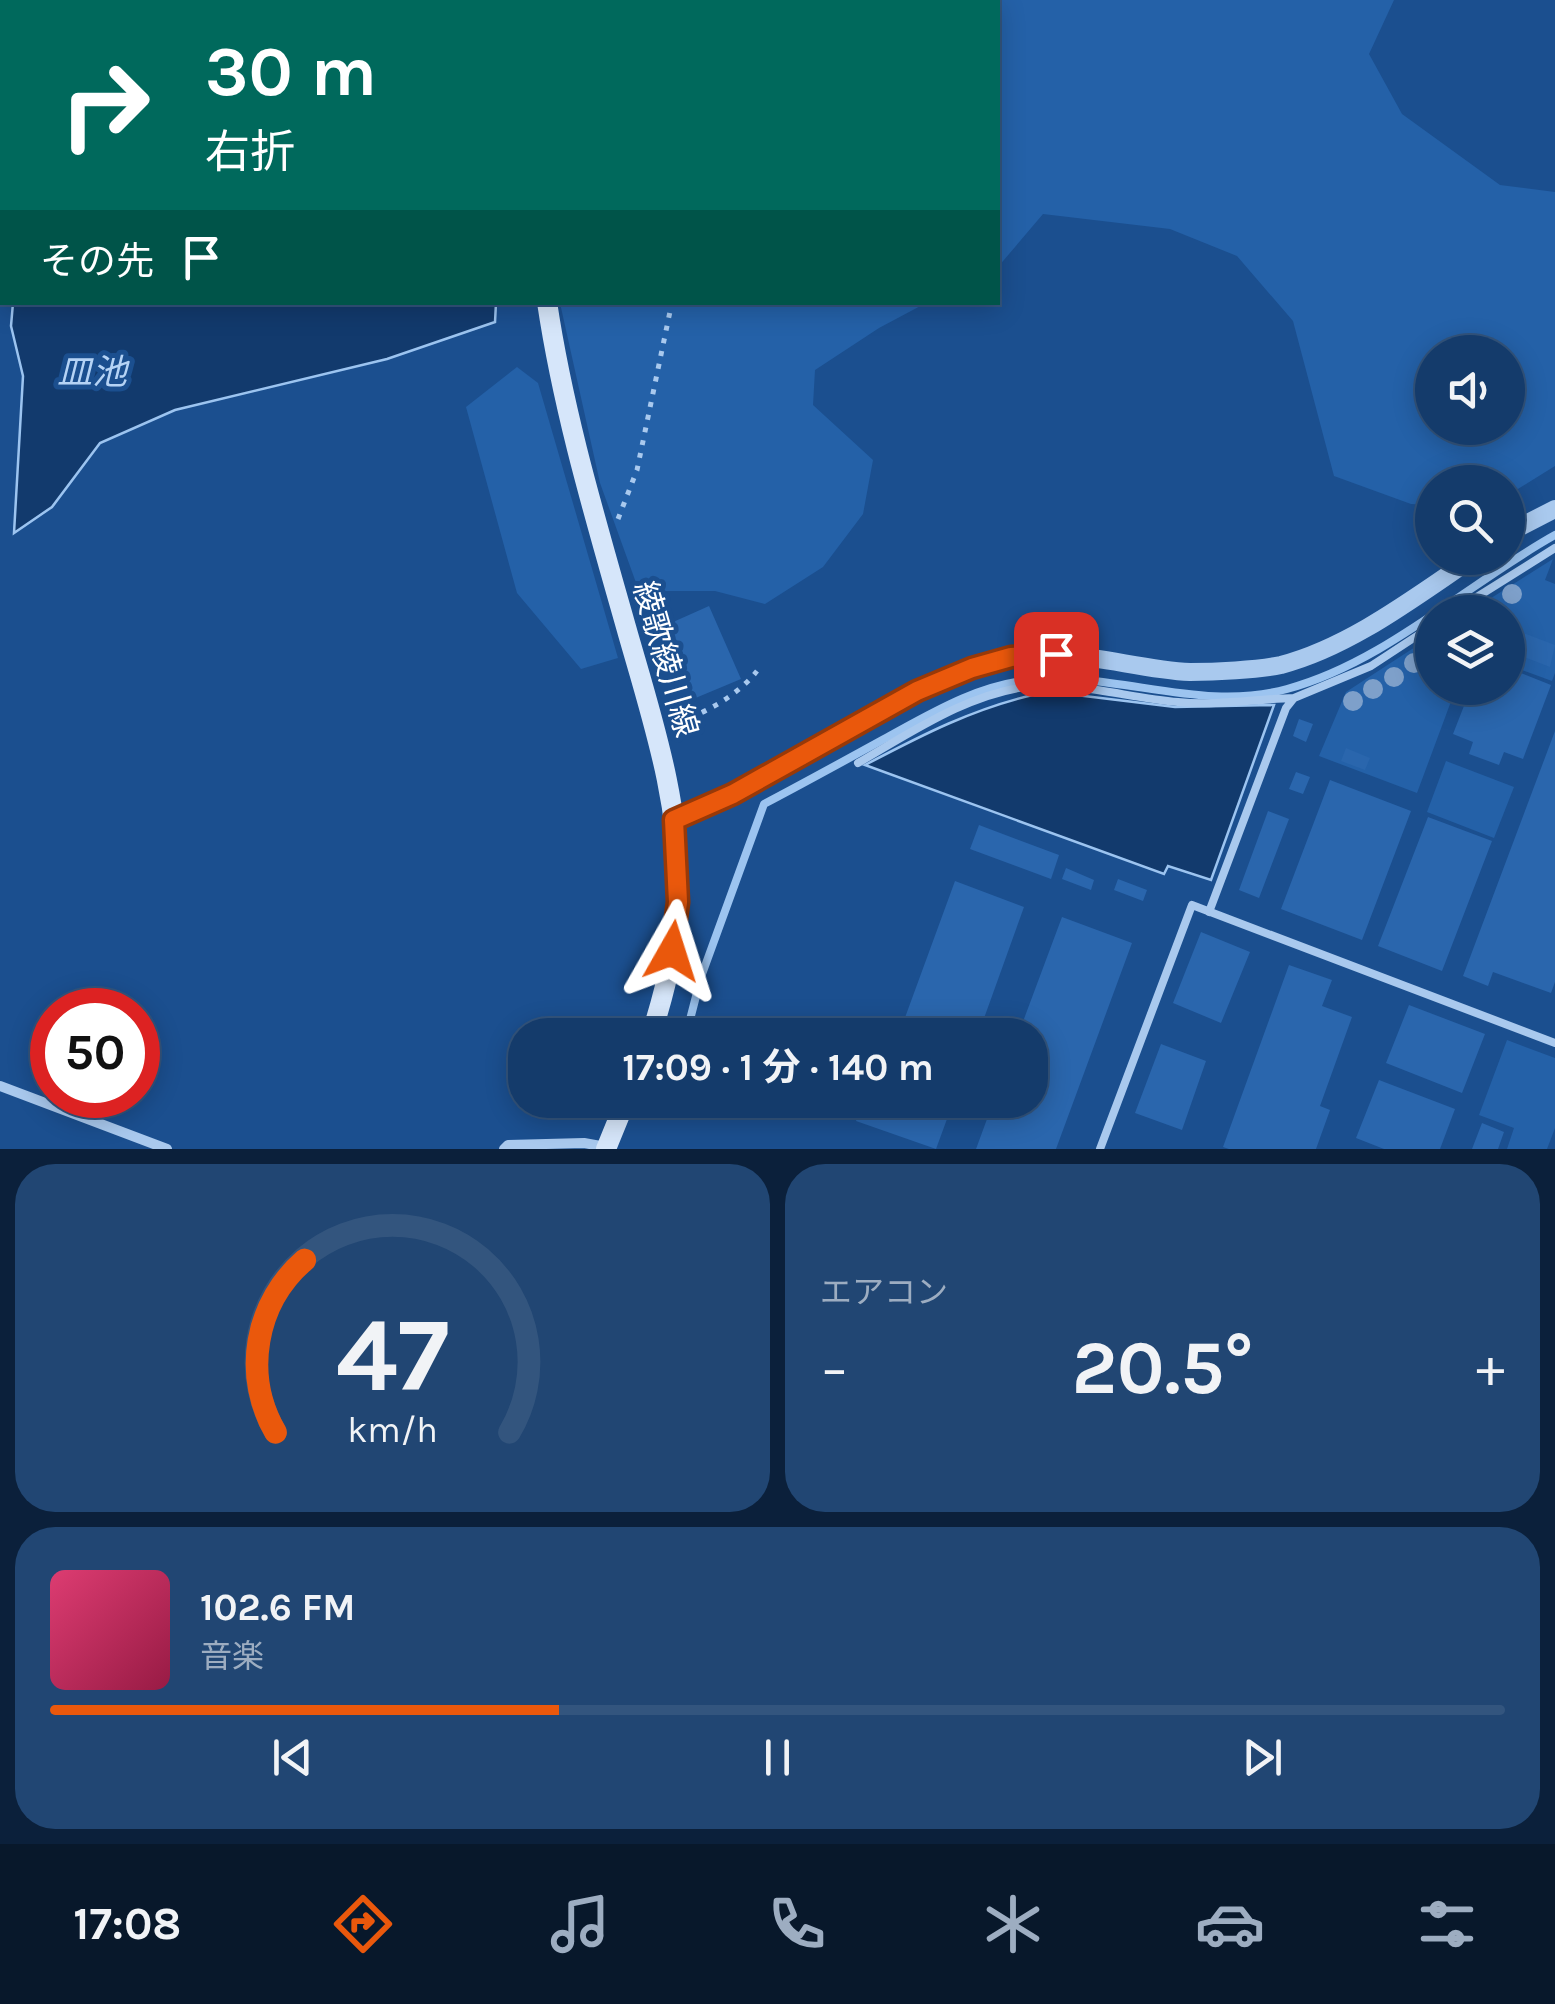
<!DOCTYPE html>
<html lang="ja">
<meta charset="utf-8">
<style>
body{margin:0;font-family:Karla,"Noto Sans JP",sans-serif;background:#214673;color:#f1f3f6;height:100vh;display:flex;flex-direction:column;font-size:38px;white-space:nowrap}
*{box-sizing:border-box;margin:0}
p{font-size:32px;color:#9dadc1}
.icon{flex:none;width:55px;height:55px;fill:none;stroke:currentColor;stroke-width:2;stroke-linecap:round;stroke-linejoin:round}
.map{position:relative;height:1149px;overflow:hidden}
.side{display:flex;flex-direction:column;gap:15px;padding:15px;background:#0b203b;flex:1}
.side>*{flex:none}
.banner{position:absolute;left:0px;top:0px;width:1000px;height:305px;box-shadow:0 5px 25px #0003,0 0 0 2px #33557e;background:#00695c;color:#fff;overflow:hidden}
.fabs{position:absolute;left:1415px;top:335px;display:grid;gap:20px}
.fabs a{display:grid;place-items:center;width:110px;height:110px;border-radius:50%;background:#143b6b;box-shadow:0 5px 25px #0003,0 0 0 2px #33557e;font-size:50px}
.speed{position:absolute;left:30px;top:988px;display:flex;gap:20px;font-size:50px;font-weight:700;text-align:center}
.speed>*{display:grid;place-content:center;width:130px;height:130px;border-radius:50%;background:#143b6b;box-shadow:0 5px 25px #0003,0 0 0 2px #33557e;line-height:1}
.speed .limit{border:15px solid #d22;background:#fff;color:#111}
.pin{position:absolute;display:grid;place-items:center;width:85px;height:85px;color:#fff;margin:-42px;border-radius:20px;box-shadow:0 5px 15px #0006}
.me{position:absolute;width:110px;margin:-55px;rotate:6deg;stroke-linejoin:round;filter:drop-shadow(0 0 8px #0008)}
.turn{display:flex;align-items:center;gap:35px;height:210px;padding:0 40px;font-size:45px}
.turn .icon{width:130px;height:130px;stroke-width:2.5}
.turn b{display:block;font-size:70px;line-height:85px}
.then{display:flex;align-items:center;height:95px;padding:0 40px;background:#0003;gap:20px;font-size:38px}
.big{font-size:75px;font-weight:700;line-height:1.1}
.side .widget{flex:1;display:flex;flex-direction:column;justify-content:center;gap:15px;min-width:0;padding:0 35px;border-radius:40px;background:#214673}
.side .dial{align-items:center;gap:0}
.dial svg{height:260px;overflow:visible;fill:none;stroke:#33557e;stroke-width:7;stroke-linecap:round;text-anchor:middle}
.dial text{fill:#f1f3f6;stroke:none}
.song{display:flex;align-items:center;gap:30px}
.cover{width:120px;height:120px;border-radius:15px;background:linear-gradient(135deg,hsl(340 70% 55%),hsl(340 70% 35%))}
.played{height:10px;border-radius:5px;background:linear-gradient(90deg,#ea580c 35%,#33557e 35%)}
.keys{display:flex;justify-content:space-around;direction:ltr}
.heat{display:flex;justify-content:space-between;align-items:center;font-size:55px;direction:ltr}
.side .tiles{flex:1;display:grid;gap:15px;grid-template-columns:1fr 1fr}
.widget:last-child{grid-column:span 2}
.trip{position:absolute;left:508px;top:1018px;width:540px;height:100px;border-radius:40px;background:#143b6b;box-shadow:0 5px 25px #0003,0 0 0 2px #33557e;font-weight:700;line-height:100px;text-align:center}
.tabs{display:flex;height:160px;justify-content:space-around;align-items:center;background:#08182b;color:#9dadc1}
.tabs .icon{width:70px;height:70px}
.tabs .active{color:#ea580c}
.tabs b{font-size:45px;color:#f1f3f6}
.map>svg:first-child{display:block}
</style>
<div class="map">
<svg width="1555" height="1149" viewBox="0 0 1555 1149">
<rect width="100%" height="100%" fill="#1b4f8f"/>
<path fill="#2461a8" fill-rule="evenodd" d="M802 0H1394L1369 54 1402 114 1500 185 1555 192V466L1508 495V482H1432V505L1411 504 1334 476 1293 321 1237 256 1170 229 1043 214 998 267V2H801ZM1432 352H1508V428H1432Z
M560 303H926L879 328 815 370 813 405 873 460 863 514 823 567 765 604 715 591H639L600 483Z
M517 367 538 383 618 658 581 669 517 593 466 407Z
M1553 559 1545 580 1555 584V673L1552 681 1508 665V612H1469Z
M1432 636V688H1456L1417 793 1319 756 1346 692Z
M1446 761 1514 787 1494 838 1427 812Z
M1507 1040 1555 1058V1128L1547 1149H1507L1514 1128 1479 1115Z"/>
<path fill="#123a6d" stroke="#9cc4f0" stroke-width="2.5" d="M0 0H395L396 2H2V106Z
M13 303 496 302V303L495 322 387 359 175 410 100 443 52 507 14 533 23 376 11 326Z
M1037 694 1076 695 1175 707 1274 705 1211 880 1168 866 1164 874 865 765C922 735 974 708 1037 694Z"/>
<g fill="none" stroke-linecap="round" stroke-linejoin="round">
<path stroke="#9cc4f0" stroke-width="8" d="M686 1035 701 977 764 804C804 783 844 761 884 739 930 714 977 685 1030 680 1116 671 1201 713 1287 689 1384 663 1467 584 1555 535
M663 1106 666 1100"/>
</g>
<path fill="#2a66ad" d="M709 606 741 679 674 707 644 635Z
M1508 627 1555 645 1550 667 1508 651Z
M1508 668 1551 685 1523 759 1504 752 1499 765 1469 754 1473 742 1453 734 1471 688H1508Z
M1299 719 1313 724 1306 742 1293 736Z
M1555 731V982L1551 993 1493 972 1488 986 1463 976Z
M1346 748 1370 758 1365 770 1341 761Z
M1296 772 1310 777 1303 794 1289 789Z
M1330 780 1411 811 1362 940 1281 909Z
M1268 811 1289 819 1259 898 1239 890Z
M1428 817 1492 841 1442 971 1378 946Z
M979 825 1059 855 1051 879 970 849Z
M1066 868 1094 880 1091 890 1062 879Z
M1118 879 1147 890 1143 901 1114 890Z
M955 881 1024 907 978 1035H887L889 1030 899 1034Z
M1062 917 1132 943 1056 1149H976L994 1100H1030V1035H1018Z
M1201 932 1250 952 1221 1023 1173 1003Z
M1289 965 1332 980 1322 1006 1352 1017 1320 1106 1330 1110 1316 1149H1229L1223 1147Z
M1409 1005 1485 1034 1462 1093 1386 1063Z
M1161 1044 1206 1061 1182 1130 1135 1113Z
M1379 1080 1455 1109 1440 1149H1384L1356 1138Z
M864 1100H954L936 1149 856 1121Z
M1482 1123 1504 1132 1498 1149H1472Z"/>
<g fill="none" stroke-linecap="round" stroke-linejoin="round">
<path stroke="#a9c9ee" stroke-width="5" stroke-dasharray="5 8" stroke-linecap="butt" d="M860 2 863 0
M618 519 637 470 672 302
M678 723C708 711 737 696 757 671"/>
<path stroke="#a9c9ee" stroke-width="8" d="M1453 612 1555 548
M858 763C912 732 970 692 1033 686 1082 683 1130 698 1178 702 1217 706 1255 699 1294 698
M1209 912 1286 708 1294 698 1371 666 1432 626
M1100 1149 1192 905 1555 1043"/>
<path stroke="#a9c9ee" stroke-width="10" d="M0 1086 167 1149
M504 1149 508 1145 584 1143 606 1147"/>
<path stroke="#a9c9ee" stroke-width="18" d="M1508 533 1555 509
M674 819C741 794 801 756 863 721 909 696 956 668 1009 658 1069 645 1130 669 1190 672 1214 672 1257 670 1281 665 1350 647 1415 597 1473 558"/>
<path stroke="#d6e6fa" stroke-width="20" d="M526 0V2
M547 302C564 416 597 524 628 634 653 721 682 809 678 901 676 947 665 992 651 1035
M606 1149 626 1100"/>
</g>
<g fill="#7ea0ca">
<circle cx="1512" cy="594" r="10"/>
<circle cx="1414" cy="663" r="10"/>
<circle cx="1394" cy="677" r="10"/>
<circle cx="1373" cy="689" r="10"/>
<circle cx="1353" cy="701" r="10"/>
</g>
<g fill="none" stroke-linecap="round" stroke-linejoin="round">
<defs>
<path id="route" d="M672 951 678 902 674 820 733 794 917 691 972 668 1011 657 1056 654"/>
</defs>
<use href="#route" stroke="#983908" stroke-width="25"/>
<use href="#route" stroke="#ea580c" stroke-width="18"/>
</g>
<g text-anchor="middle" stroke-width="10" stroke-linejoin="round" paint-order="stroke">
<g font-size="32" fill="#fff" stroke="#1b4f8f">
<text transform="translate(666 659) rotate(74)" y="11">綾歌綾川線</text>
</g>
<g font-size="35" font-style="italic" fill="#b5d3f5" stroke="#1b4f8f">
<text x="92" y="384">皿池</text>
</g>
</g>
</svg>
<div class="fabs">
<a><svg class="icon" aria-label="sound" viewBox="0 0 24 24"><path d="M4 9h4l5-4v14l-5-4H4zM17 9q2 3 0 6"/></svg></a>
<a><svg class="icon" aria-label="search" viewBox="0 0 24 24"><circle cx="10" cy="10" r="6"/><path d="M15 15l6 6"/></svg></a>
<a><svg class="icon" aria-label="layers" viewBox="0 0 24 24"><path d="M12 4l9 5-9 5-9-5zM3 14l9 5 9-5"/></svg></a>
</div>
<div class="speed"><div class="limit">50</div></div>
<div class="pin" style="left:1056px;top:654px;background:#d93025"><svg class="icon" aria-label="arrive" viewBox="0 0 24 24"><path d="M6 21V4h12l-3 4 3 4H6"/></svg></div>
<svg class="me" style="left:672px;top:951px" viewBox="-20 -20 40 40"><path d="M0-17L14 15 0 8-14 15z" fill="#ea580c" stroke="#fff" stroke-width="4"/></svg>
<div class="trip">17:09 · 1 分 · 140 m</div>
<div class="banner">
<div class="turn"><svg class="icon" aria-label="right" viewBox="0 0 24 24"><path d="M7 20v-9h11M14 6l5 5-5 5"/></svg><div><b>30 m</b>右折</div></div>
<div class="then">その先<svg class="icon" aria-label="arrive" viewBox="0 0 24 24"><path d="M6 21V4h12l-3 4 3 4H6"/></svg></div>
</div>
</div>
<section class="side">
<div class="tiles">
<div class="widget dial"><svg viewBox="0 0 100 80">
<path d="M14 69A42 42 0 1 1 86 69"/>
<path d="M14 69A42 42 0 0 1 23 16" stroke="#ea580c"/>
<text x="50" y="56" font-size="32" font-weight="700">47</text>
<text x="50" y="72" font-size="11">km/h</text>
</svg></div>
<div class="widget"><p>エアコン</p>
<div class="heat"><a>−</a><b class="big">20.5°</b><a>+</a></div>
</div>
<div class="widget">
<div class="song"><i class="cover"></i><div><b>102.6 FM</b><p>音楽</p></div></div>
<div class="played"></div>
<div class="keys"><svg class="icon" aria-label="previous" viewBox="0 0 24 24"><path d="M18 5L8 12l10 7zM5 5v14"/></svg><svg class="icon" aria-label="pause" viewBox="0 0 24 24"><path d="M8 5v14M16 5v14"/></svg><svg class="icon" aria-label="next" viewBox="0 0 24 24"><path d="M6 5l10 7-10 7zM19 5v14"/></svg></div>
</div>
</div>
</section>
<nav class="tabs">
<b>17:08</b>
<svg class="icon active" aria-label="directions" viewBox="0 0 24 24"><path d="M12 3l9 9-9 9-9-9zM9 14v-3h6M13 9l2 2-2 2"/></svg>
<svg class="icon" aria-label="music" viewBox="0 0 24 24"><path d="M9 18V5l10-2v13"/><circle cx="6" cy="18" r="3"/><circle cx="16" cy="16" r="3"/></svg>
<svg class="icon" aria-label="phone" viewBox="0 0 24 24"><path d="M5 4h4l2 5-3 2q2 4 5 5l2-3 5 2v4C11 20 4 13 5 4z"/></svg>
<svg class="icon" aria-label="climate" viewBox="0 0 24 24"><path d="M12 3v18M4 7l16 10M4 17L20 7"/></svg>
<svg class="icon" aria-label="car" viewBox="0 0 24 24"><path d="M5 17H2v-5l4-1 3-4h7l3 4 3 1v5h-3M9 17h6M6 11h13"/><circle cx="7" cy="17" r="2"/><circle cx="17" cy="17" r="2"/></svg>
<svg class="icon" aria-label="filters" viewBox="0 0 24 24"><path d="M4 7h16M4 17h16"/><circle cx="9" cy="7" r="2"/><circle cx="15" cy="17" r="2"/></svg>
</nav>
